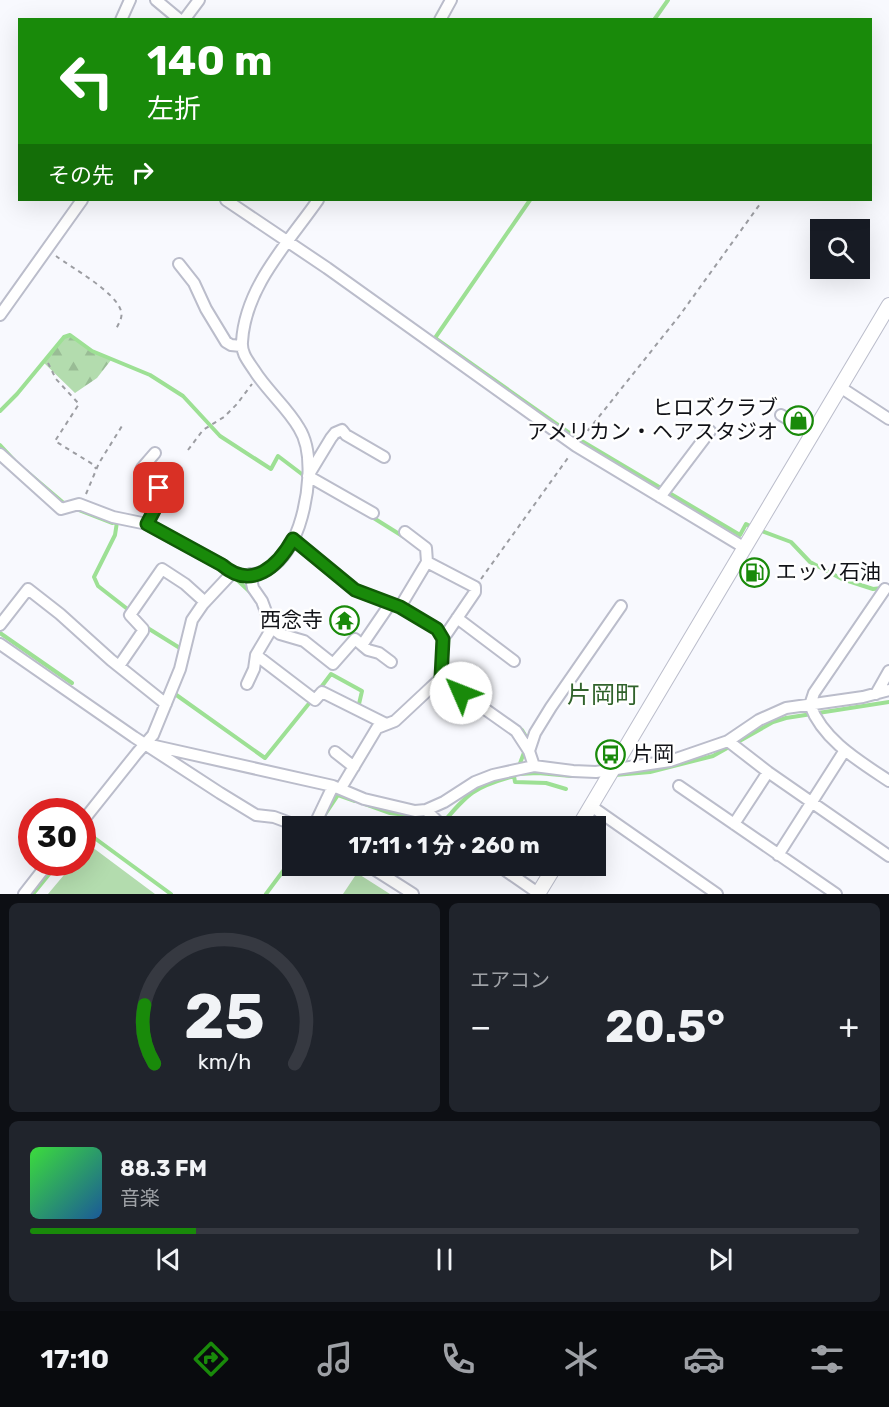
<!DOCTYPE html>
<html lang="ja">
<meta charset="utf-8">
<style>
body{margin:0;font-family:Rubik,"Noto Sans JP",sans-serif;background:#20242c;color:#f1f3f6;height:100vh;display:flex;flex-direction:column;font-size:22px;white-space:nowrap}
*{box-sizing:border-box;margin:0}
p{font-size:20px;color:#9ea1a6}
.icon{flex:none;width:33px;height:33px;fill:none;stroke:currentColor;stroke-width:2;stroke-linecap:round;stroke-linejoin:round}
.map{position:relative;height:894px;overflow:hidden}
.sheet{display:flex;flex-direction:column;gap:9px;padding:9px;background:#0d0f14;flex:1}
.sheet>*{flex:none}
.banner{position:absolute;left:18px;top:18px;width:854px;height:183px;border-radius:0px;box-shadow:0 6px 24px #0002;background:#198a0a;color:#fff;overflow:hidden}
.tools{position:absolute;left:810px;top:219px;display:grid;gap:12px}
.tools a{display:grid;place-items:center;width:60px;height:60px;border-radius:0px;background:#171b24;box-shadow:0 6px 24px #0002;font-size:30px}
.speed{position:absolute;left:18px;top:798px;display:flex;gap:12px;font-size:30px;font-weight:700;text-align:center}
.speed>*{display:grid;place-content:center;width:78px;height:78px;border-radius:50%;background:#171b24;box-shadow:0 6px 24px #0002;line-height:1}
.speed .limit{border:9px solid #d22;background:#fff;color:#111}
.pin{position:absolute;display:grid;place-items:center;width:51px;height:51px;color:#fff;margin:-26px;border-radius:12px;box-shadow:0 3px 9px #0006}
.me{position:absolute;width:66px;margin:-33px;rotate:314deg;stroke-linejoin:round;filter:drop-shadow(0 0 4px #0008)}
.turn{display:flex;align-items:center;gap:21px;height:126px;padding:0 30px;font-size:27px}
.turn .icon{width:78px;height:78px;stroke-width:2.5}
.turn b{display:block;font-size:42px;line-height:51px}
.then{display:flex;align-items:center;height:57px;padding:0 30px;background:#0003;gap:12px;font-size:22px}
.big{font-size:45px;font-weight:700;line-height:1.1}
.sheet .card{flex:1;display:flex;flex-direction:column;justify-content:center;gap:9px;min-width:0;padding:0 21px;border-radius:9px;background:#20242c}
.sheet .dial{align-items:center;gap:0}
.dial svg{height:156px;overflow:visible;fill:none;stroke:#363941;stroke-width:7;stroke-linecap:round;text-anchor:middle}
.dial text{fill:#f1f3f6;stroke:none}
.song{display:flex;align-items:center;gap:18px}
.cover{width:72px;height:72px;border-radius:9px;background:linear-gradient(135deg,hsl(120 70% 55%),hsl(210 70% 35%))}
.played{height:6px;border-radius:3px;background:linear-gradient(90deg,#198a0a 20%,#363941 20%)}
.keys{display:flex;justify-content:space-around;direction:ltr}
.heat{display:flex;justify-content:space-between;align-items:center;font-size:33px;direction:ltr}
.sheet .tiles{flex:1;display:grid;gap:9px;grid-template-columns:1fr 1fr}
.card:last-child{grid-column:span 2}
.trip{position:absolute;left:282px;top:816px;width:324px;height:60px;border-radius:0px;background:#171b24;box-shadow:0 6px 24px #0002;font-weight:700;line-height:60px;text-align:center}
.menu{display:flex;height:96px;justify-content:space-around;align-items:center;background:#090b0e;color:#9ea1a6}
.menu .icon{width:42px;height:42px}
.menu .current{color:#198a0a}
.menu b{font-size:27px;color:#f1f3f6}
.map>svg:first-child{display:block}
</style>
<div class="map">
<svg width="889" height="894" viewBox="0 0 889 894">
<defs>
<pattern id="forest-firs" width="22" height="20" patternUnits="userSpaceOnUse" patternTransform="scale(1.5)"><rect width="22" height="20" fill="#b3dcae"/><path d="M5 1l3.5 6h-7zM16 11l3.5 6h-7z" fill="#99bc95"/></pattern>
</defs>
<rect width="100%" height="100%" fill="#f8f9fe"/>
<path fill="#b3dcae" d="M88 844 155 894H48L74 863 82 862 83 851Z
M357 873 390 894H343Z"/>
<path fill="url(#forest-firs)" d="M70 336 92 352 111 360 97 378 75 393 43 362 64 337Z"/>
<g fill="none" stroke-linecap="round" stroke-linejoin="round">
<path stroke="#9de094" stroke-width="4" d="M654 20 668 0
M530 200 435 338 575 437 740 535 746 524 752 527
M0 411 17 394 64 337 70 335 92 351 150 375 183 396 220 436 271 469 278 456 307 478
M0 445 14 460
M26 471 66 505
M76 509 112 523 117 522
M372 517 404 537
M117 522 115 535 94 577 98 586 130 611
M759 530 791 542 810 562 842 579 873 589 882 588
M234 577 250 592
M146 627 183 650
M0 633 72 683
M319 690 331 674 362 691 359 704 361 708
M176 691 175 694 265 758 311 701
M518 727 522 730 528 740
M519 766 525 750
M516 773 514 776 515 782 546 783 566 789
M519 774 538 773 571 776
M615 775 650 772 713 756 773 722 786 718 889 702
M365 804 390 813 422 817 431 826
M324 816 338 795 355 801
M442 824C468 793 474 787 514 776
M82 834 85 831 171 894
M33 894 59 862
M266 894 292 859"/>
<defs>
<path id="minor" d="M156 0 180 20
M121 20 130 0
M184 20 199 0
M440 20 451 0
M226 200 327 268 576 446 745 548
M179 264 194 283 206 309 226 342 231 345 241 346
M0 315 82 200
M840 387 889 419
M781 415 812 433
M0 454 61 509 79 504 113 517 147 524 222 565C235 576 248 578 264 571 282 564 293 543 299 526 308 499 315 453 299 428 287 407 267 391 254 370 248 361 241 353 242 342 245 287 288 243 318 200
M660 497 710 431
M373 513 308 476 331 438 335 433 342 430 346 435 384 457
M147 524 161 497V492L142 472V468L155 453
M405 532 426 548 427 562
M293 539 355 590 400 607 437 629 443 639 441 678 516 731 529 751 534 766
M250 574 253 588 262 601 272 628 256 655 315 700 322 692 386 724
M885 589 814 693 810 705C823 740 859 761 889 781
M400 607 427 562 475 587V592L447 633 442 636
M457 618 514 661
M0 625 28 589 60 614 111 660 166 704
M272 628 280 634 304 641 333 664 355 639 362 645 390 604
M0 644 134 737 220 793 256 815 274 817 298 826
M362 645 368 650 379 653 391 662
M119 666 143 631V629L130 615 162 569 185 584 205 602
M247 684 254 669 256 655
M876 694 889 671
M728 741 768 772 889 856
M146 744 333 786 364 799 415 811 426 810 444 802 475 782 493 775 534 766 573 771 596 772 670 761 728 741 759 720 786 708 863 697 889 690
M529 751 535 733 551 707 621 606
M335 752 354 767
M679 786 836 894
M341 788 377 728 395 721 441 678
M591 806 717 894
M426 810 442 826
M82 822 137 753 153 735 180 669 192 620 203 604 232 573
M734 824 768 772
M314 826 333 786
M778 855 845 750
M369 866 413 894
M499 866 538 893
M24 894 49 862"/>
<path id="major" d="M579 826 889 305
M538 894 555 866"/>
</defs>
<use href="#minor" stroke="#bbbdcb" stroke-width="14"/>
<use href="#major" stroke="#bbbdcb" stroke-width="16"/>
<path stroke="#9c9da2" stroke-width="2" stroke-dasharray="4.5 4.5" stroke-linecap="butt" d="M56 256C72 268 116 292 121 311 123 317 119 323 116 329
M48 363 56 379 79 404 55 441 94 465 96 469
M582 438 680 315 760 204
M188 450 203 430 224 417 237 404 252 384
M86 494 99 463 122 426
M481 579 570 455"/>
<use href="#minor" stroke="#fff" stroke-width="10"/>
<use href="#major" stroke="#fff" stroke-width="14"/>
</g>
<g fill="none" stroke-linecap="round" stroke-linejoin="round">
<defs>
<path id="route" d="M159 488 161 497 147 524 222 565C252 591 278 566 293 539L355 590 400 607 437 629 443 639 441 678 461 693"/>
</defs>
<use href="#route" stroke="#105a06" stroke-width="15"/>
<use href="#route" stroke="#198a0a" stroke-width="10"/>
</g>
<defs>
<symbol id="shop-ring" viewBox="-11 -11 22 22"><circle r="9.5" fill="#fff" stroke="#198a0a" stroke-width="1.5"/><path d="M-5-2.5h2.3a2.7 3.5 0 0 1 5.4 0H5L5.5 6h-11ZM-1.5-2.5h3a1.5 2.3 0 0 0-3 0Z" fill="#198a0a"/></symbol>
<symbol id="fuel-ring" viewBox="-11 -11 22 22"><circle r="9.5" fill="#fff" stroke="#198a0a" stroke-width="1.5"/><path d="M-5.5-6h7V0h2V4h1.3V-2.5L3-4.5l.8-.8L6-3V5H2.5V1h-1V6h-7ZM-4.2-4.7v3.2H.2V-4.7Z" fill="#198a0a"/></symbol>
<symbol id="temple-ring" viewBox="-11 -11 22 22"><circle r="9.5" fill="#fff" stroke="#198a0a" stroke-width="1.5"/><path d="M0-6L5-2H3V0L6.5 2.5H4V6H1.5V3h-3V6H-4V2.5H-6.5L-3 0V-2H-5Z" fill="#198a0a"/></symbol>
<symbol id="bus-ring" viewBox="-11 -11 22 22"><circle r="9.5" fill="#fff" stroke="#198a0a" stroke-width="1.5"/><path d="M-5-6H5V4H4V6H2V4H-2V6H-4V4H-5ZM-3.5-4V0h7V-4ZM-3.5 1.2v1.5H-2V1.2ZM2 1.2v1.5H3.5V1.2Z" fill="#198a0a"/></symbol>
</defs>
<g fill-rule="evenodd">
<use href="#shop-ring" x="782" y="404" width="33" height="33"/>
<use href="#fuel-ring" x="738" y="556" width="33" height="33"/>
<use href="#temple-ring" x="328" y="604" width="33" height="33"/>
<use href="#bus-ring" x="594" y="738" width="33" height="33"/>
</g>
<g text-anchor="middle" stroke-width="5" stroke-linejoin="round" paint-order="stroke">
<g font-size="21" fill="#111217" stroke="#fff" text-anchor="end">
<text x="778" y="415">ヒロズクラブ<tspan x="778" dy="24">アメリカン・ヘアスタジオ</tspan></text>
<text x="776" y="579" text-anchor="start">エッソ石油</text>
<text x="323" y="627">西念寺</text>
<text x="632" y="761" text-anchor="start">片岡</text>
</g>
<g font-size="24" fill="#31632c" stroke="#fff">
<text x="603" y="703">片岡町</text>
</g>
</g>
</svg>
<div class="tools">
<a><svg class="icon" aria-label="search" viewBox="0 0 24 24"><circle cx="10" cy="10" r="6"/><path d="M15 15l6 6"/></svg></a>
</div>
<div class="speed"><div class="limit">30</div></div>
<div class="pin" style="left:159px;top:488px;background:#d93025"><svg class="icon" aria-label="arrive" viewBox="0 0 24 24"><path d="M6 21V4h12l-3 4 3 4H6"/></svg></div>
<svg class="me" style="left:461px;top:693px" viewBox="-20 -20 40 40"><circle r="19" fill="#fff"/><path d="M0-13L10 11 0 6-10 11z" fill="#198a0a"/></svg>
<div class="trip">17:11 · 1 分 · 260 m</div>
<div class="banner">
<div class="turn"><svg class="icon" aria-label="left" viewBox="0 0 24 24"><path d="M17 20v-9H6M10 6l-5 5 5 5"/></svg><div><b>140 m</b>左折</div></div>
<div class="then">その先<svg class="icon" aria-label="right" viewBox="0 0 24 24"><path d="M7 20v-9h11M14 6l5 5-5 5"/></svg></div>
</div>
</div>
<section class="sheet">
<div class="tiles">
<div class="card dial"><svg viewBox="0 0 100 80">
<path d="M14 69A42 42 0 1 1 86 69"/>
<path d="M14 69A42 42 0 0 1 9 39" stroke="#198a0a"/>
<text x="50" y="56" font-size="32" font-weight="700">25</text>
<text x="50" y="72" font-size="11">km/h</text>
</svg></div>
<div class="card"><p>エアコン</p>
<div class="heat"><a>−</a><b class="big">20.5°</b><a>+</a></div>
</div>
<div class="card">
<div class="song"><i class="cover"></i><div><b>88.3 FM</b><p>音楽</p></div></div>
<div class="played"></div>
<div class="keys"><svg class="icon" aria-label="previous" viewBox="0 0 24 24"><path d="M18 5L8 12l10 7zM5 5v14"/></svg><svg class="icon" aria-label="pause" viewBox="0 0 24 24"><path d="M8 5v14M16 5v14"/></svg><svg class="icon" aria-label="next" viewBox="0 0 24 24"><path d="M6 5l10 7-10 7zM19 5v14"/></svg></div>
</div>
</div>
</section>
<nav class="menu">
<b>17:10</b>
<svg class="icon current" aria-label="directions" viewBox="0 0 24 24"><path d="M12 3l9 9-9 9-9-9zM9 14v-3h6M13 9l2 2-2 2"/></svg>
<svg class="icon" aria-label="music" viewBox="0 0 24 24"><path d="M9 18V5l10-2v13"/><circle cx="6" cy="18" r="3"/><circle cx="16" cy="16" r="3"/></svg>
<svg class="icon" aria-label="phone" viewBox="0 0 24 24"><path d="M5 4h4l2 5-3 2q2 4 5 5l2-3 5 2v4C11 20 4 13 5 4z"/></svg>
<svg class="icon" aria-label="climate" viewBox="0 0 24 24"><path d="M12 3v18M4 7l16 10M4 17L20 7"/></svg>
<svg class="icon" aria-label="car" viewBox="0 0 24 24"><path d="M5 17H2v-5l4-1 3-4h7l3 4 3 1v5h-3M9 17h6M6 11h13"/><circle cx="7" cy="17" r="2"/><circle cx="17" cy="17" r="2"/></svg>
<svg class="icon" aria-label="filters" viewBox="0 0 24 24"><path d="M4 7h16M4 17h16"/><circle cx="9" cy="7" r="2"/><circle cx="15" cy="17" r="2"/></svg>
</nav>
